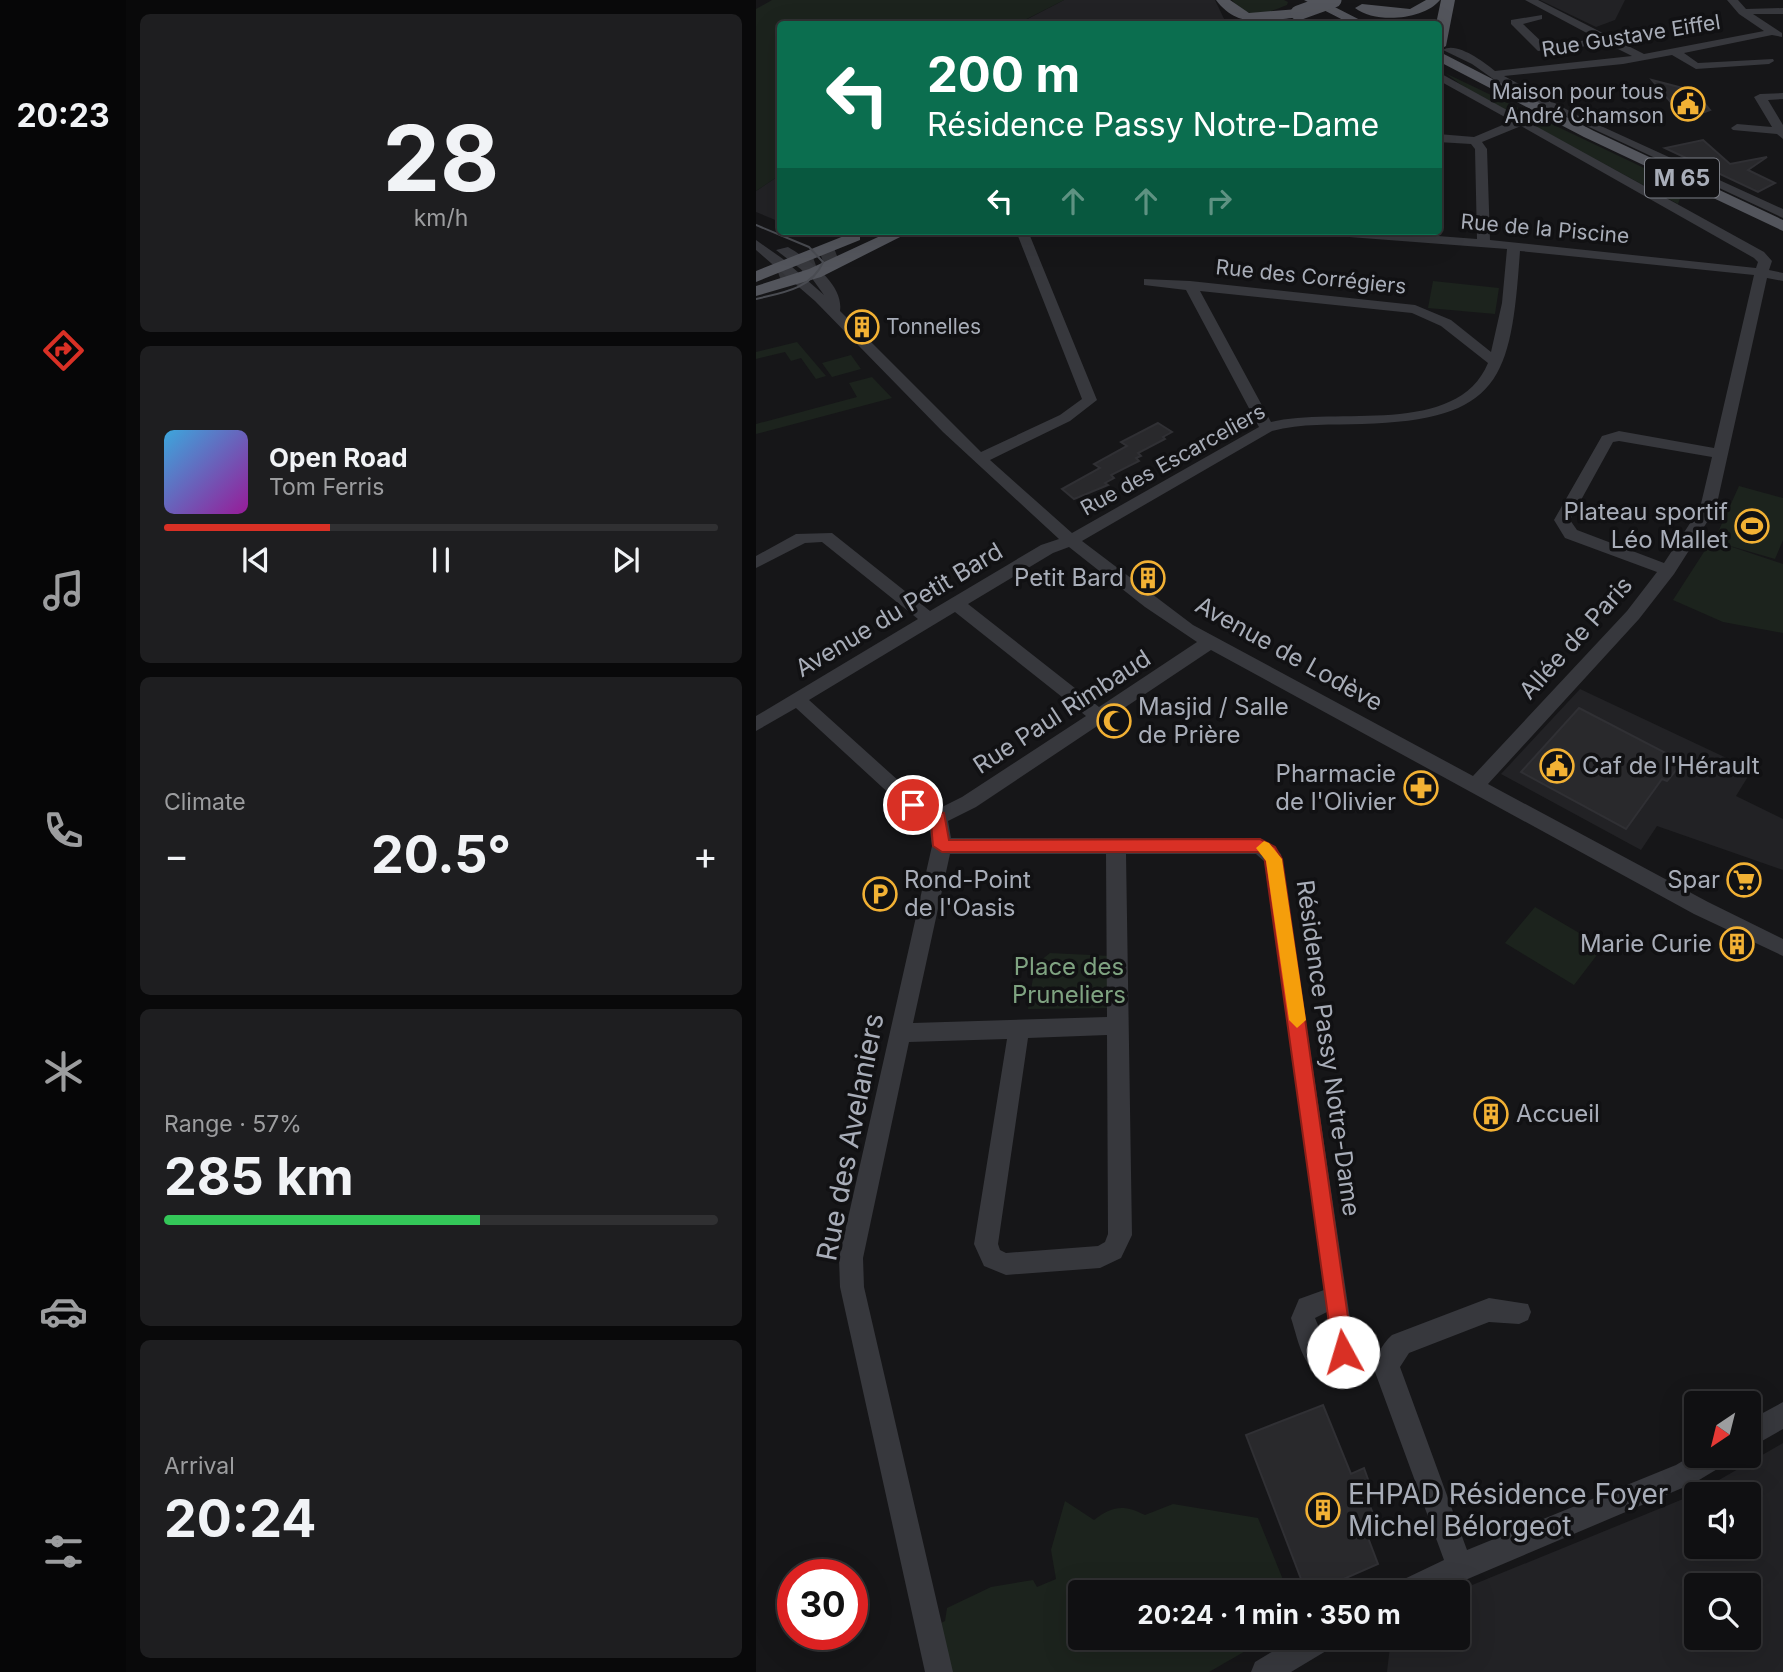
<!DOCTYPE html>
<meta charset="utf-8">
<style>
body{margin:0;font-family:Inter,sans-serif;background:#1e1e20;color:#f1f3f6;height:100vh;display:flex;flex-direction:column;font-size:26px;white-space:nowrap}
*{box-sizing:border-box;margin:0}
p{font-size:23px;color:#9c9d9f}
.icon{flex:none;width:38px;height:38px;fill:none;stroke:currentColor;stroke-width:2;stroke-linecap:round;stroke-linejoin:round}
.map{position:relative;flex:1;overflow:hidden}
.side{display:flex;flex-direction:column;gap:14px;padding:14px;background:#09090a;width:630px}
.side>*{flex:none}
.guide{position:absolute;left:21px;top:21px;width:665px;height:214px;border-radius:7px;box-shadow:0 7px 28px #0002,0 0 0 2px #303032;background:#0b6e4f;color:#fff;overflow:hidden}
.needle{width:46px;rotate:215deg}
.buttons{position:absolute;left:928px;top:1391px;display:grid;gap:14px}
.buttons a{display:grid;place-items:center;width:77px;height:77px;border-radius:7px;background:#101012;box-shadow:0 7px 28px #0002,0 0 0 2px #303032;font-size:35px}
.speed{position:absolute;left:21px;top:1559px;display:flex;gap:14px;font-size:35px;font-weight:700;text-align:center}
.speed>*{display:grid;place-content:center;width:91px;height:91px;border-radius:50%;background:#101012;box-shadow:0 7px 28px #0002,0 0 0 2px #303032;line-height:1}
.speed .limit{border:10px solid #d22;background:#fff;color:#111}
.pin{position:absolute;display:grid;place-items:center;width:60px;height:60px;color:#fff;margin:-30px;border:4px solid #fff;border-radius:50%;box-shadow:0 2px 7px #0007}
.me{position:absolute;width:77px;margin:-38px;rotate:354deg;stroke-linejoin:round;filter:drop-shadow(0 0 5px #0008)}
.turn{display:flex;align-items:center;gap:24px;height:147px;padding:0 35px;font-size:32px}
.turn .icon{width:91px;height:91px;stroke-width:2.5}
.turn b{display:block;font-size:49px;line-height:60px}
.lanes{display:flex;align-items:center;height:66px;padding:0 35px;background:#0003;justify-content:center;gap:35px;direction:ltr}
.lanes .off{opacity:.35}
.big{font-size:52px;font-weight:700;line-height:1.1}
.side .card{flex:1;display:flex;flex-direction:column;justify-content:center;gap:10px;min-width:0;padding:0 24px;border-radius:10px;background:#1e1e20}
.side .dial{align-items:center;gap:0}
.dial b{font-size:91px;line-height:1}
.song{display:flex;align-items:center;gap:21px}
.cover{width:84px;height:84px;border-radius:10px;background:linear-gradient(135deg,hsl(200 70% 55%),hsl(300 70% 35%))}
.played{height:7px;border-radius:4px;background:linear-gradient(90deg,#d93025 30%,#303032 30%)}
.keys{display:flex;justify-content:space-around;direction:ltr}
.heat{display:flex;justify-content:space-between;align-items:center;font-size:38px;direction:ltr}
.charge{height:10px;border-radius:5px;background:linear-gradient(90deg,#34c759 57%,#303032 0)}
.trip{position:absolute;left:312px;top:1580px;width:402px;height:70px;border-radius:7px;background:#101012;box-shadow:0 7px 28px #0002,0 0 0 2px #303032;font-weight:700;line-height:70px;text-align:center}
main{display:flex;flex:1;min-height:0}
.tabs{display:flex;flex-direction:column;width:126px;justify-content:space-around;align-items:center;background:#060607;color:#9c9d9f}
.tabs .icon{width:49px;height:49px}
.tabs .selected{color:#d93025}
.tabs b{font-size:32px;color:#f1f3f6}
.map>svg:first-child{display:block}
</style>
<main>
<nav class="tabs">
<b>20:23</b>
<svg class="icon selected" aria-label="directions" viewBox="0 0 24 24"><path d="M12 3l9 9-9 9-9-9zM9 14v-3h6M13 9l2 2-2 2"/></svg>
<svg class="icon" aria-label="music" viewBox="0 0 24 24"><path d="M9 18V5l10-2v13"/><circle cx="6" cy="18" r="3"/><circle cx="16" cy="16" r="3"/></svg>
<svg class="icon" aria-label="phone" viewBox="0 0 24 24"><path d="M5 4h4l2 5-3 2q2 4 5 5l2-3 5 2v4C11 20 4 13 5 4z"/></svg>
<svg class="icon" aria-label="climate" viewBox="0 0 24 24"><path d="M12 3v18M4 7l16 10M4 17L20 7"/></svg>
<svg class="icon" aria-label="car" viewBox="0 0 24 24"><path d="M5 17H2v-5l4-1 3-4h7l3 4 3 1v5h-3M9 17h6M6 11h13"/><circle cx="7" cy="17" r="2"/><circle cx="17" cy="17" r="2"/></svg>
<svg class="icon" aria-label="filters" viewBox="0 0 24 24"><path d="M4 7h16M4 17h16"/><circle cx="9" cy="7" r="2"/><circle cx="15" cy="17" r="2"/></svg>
</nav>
<section class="side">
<div class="card dial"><b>28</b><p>km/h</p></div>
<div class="card">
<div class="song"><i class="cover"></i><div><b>Open Road</b><p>Tom Ferris</p></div></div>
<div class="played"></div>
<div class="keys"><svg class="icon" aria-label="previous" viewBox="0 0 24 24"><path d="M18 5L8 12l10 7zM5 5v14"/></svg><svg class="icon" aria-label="pause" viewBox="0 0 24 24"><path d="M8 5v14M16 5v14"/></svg><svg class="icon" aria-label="next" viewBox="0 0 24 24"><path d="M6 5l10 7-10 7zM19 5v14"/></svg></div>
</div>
<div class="card"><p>Climate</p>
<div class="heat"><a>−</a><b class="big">20.5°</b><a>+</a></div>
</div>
<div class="card"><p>Range · 57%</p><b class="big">285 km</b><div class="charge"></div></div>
<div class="card"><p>Arrival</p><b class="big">20:24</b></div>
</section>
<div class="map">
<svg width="1027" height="1672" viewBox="0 0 1027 1672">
<rect width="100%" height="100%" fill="#161618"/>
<path fill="#222225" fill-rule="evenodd" d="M308 0H459L470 23 262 24Z
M784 0H869L859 20 840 27Z
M24 175V222L0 212V191Z
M824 689 996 770 980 796 1027 819V870L901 826 885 850 745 774Z
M1027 1443V1672H631L635 1638H702V1592H699L937 1495ZM992 1494V1547H940V1494ZM940 1586H992V1638H940Z"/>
<path fill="#1c231d" d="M16 0H308L261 24H24V175L0 191V9Z
M476 0H528L532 2 531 5C509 14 492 21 476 0Z
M689 73 928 187 922 204 714 91Z
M677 281 743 288 739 314 672 308Z
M41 342 70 376 60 379 45 358 35 361 29 352 0 359V352Z
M95 355 105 369 76 377 66 363Z
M116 377 136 398 0 434V424L101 397 93 383Z
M983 486 1027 498V540L1019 559 964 543 1027 564V633L967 622 917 600 955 541H958Z
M779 907 847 947 818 985 749 943Z
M294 953 355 956V1008L272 1009 279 965Z
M309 1501 338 1520C356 1506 368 1504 389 1515L417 1504 502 1518 532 1592H324V1638H512L453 1672H195L183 1624 189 1621 191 1608 235 1587 277 1580 281 1587 300 1579 295 1550Z"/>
<path fill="#29292c" stroke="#303034" stroke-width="2" d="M896 80 938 91 954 110 929 119Z
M947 140 974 164 1011 157 992 170 1019 183 1002 192 909 148Z
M402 423 416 432 407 437 409 439 382 453 385 456 380 458 383 461 355 475 358 478 349 483 352 485 318 499 306 489 344 468 338 464 371 446 365 442Z
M823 708 927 762 911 781 906 779 870 829 765 772Z
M733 1104 747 1113 738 1125 723 1116Z
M567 1405 595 1474 608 1468 614 1485 610 1496 623 1529 611 1535 622 1564 558 1592H550L490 1435Z"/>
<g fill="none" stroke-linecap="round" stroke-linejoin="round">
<path stroke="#333438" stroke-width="15" stroke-dasharray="15 8" stroke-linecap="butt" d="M23 275 83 253"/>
<path fill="#37383d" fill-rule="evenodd" d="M769 0H782L888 54 1008 31 983 14 971 0H982L990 9 1027 8V14H997L1026 33V37L1016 35 928 53 942 63 1017 59 1018 61 1013 64 940 69 916 55 867 64 748 76 823 116 1027 209V218L750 88 716 64 687 50C700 41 728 62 739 71L876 56 852 44 782 51 755 24V20L786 15V19L767 24 789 45 842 39Z
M682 72 1008 252 1016 261 1013 270 1027 273V281L1011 278 960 508 918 574 883 619 732 784 952 902 1027 939V956L938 914 455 650 220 807 192 821 195 838H504L525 854 599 1352 592 1369C549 1387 545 1349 535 1318L543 1299 568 1290 509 862 500 854H370L376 1235 365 1258 344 1268 250 1275 228 1266 218 1244 251 1039 153 1042 107 1258 108 1287 197 1672H169L84 1287 83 1258 176 846 173 824 163 821 40 708 0 731V716L162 619 66 542 49 543 0 568V556L40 534 76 533 174 611 285 545 303 539 187 432 59 301 0 250V240L27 259 68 295 55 277 20 250 32 247C52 259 88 284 84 311L225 452 304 415 326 399 260 231H272L341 400 314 421 234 460 316 533 503 427 430 290 388 285V279L434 281 659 305 695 320 735 352 746 303 751 249 567 235 561 231H616L721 239 719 149 715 144 682 142V134L718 137 756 121 682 80ZM765 126 998 258 1002 262 1000 268 734 240 731 149 726 142ZM764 251 998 275 958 448 863 431 846 436 798 520 809 538 901 572 871 611 717 776 437 625 326 541 516 431C545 423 577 425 606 424 746 420 755 378 764 251ZM444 291 656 313 685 326 732 363C701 438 579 406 515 422ZM863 441 956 457 944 508 908 563 821 530 814 520 857 442ZM313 547 389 607 441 642 343 707 212 604 297 553ZM199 612 330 716 206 797 180 810H175L53 700ZM194 854H350L351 1017 157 1023ZM351 1035 352 1234 349 1242 342 1246 250 1253 244 1250 242 1244 272 1038ZM571 1312 574 1349H572L559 1318Z
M1027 93V99L1012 100 1027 125V139L1021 134 977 130 975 128 981 124 1016 127 998 97 1004 94Z
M733 1298 772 1304 775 1312 772 1320 763 1324 733 1322 653 1353 644 1367 711 1550 920 1465 940 1453V1456H972L968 1465 938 1483 681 1592H639L642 1582 688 1560 619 1372C619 1357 625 1345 636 1335Z
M1027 1402V1429L992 1449V1421Z
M539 1638H579L575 1648 535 1672H495L499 1662Z"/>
<path fill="#53555c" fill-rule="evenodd" d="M460 0H474L493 13 542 9 549 13C543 18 535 18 527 19 500 23 478 24 460 0Z
M548 0H565L612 24H595Z
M670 0H684C668 20 619 24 599 8L606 4 654 9Z
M685 0H699L690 46 683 50 680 24Z
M682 51 838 131 1027 220V231L828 137 682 61Z
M135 231H156L65 277 0 296V286L53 269Z
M98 232 104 234V240L0 282V271Z"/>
<path stroke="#4a4c52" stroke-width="2" d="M0 225 53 247 67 262C56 289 25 293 0 299"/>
<path stroke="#53555c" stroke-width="15" d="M542 13 578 0"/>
</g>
<path fill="#d93025" stroke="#8d1f18" stroke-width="2" d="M157 799 174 811 188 813 193 840 504 839 519 847 526 859 597 1352 594 1359 587 1362 580 1359 577 1352 508 855 502 852H186L177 846 175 823C164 822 154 815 149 805Z"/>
<path fill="#f59e0b" d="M508 841 513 843 526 859 550 1020 541 1028 533 1020 510 861 500 848Z"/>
<defs>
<symbol id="civic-ring" viewBox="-11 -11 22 22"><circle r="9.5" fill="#111113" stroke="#f2b134" stroke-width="1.5"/><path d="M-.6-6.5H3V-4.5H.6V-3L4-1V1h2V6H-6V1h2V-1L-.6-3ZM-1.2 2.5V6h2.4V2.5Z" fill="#f2b134"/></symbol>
<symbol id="building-ring" viewBox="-11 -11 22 22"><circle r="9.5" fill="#111113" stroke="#f2b134" stroke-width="1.5"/><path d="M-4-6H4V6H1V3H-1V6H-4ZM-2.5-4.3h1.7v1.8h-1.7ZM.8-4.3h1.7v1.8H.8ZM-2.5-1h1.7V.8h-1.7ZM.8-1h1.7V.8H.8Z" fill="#f2b134"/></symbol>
<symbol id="stadium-ring" viewBox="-11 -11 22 22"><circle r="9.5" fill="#111113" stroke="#f2b134" stroke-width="1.5"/><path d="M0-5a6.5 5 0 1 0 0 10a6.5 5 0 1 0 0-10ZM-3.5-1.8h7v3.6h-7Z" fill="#f2b134"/></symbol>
<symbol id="mosque-ring" viewBox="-11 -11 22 22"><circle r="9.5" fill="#111113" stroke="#f2b134" stroke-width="1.5"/><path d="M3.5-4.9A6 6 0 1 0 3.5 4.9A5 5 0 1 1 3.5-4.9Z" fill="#f2b134"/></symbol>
<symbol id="pharmacy-ring" viewBox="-11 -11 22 22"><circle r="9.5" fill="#111113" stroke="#f2b134" stroke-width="1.5"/><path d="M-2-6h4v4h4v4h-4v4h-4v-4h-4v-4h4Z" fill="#f2b134"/></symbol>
<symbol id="supermarket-ring" viewBox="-11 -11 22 22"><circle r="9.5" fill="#111113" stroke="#f2b134" stroke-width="1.5"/><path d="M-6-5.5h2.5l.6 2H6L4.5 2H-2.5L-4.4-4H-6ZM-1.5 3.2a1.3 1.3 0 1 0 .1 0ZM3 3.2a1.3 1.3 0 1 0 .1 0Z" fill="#f2b134"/></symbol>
<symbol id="parking-ring" viewBox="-11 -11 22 22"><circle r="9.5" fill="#111113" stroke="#f2b134" stroke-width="1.5"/><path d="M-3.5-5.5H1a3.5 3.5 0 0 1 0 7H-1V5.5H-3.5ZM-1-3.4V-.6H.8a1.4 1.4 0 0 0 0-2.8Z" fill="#f2b134"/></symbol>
</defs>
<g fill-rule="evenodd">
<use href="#civic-ring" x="913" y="85" width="38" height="38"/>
<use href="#building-ring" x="87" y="308" width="38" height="38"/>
<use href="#stadium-ring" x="977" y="507" width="38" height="38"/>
<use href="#building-ring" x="373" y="559" width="38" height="38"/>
<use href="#mosque-ring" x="339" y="702" width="38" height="38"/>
<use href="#civic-ring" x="782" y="747" width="38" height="38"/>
<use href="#pharmacy-ring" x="646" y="769" width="38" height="38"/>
<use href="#supermarket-ring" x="969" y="861" width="38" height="38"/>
<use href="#parking-ring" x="105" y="875" width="38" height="38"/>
<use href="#building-ring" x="962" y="925" width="38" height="38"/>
<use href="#building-ring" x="716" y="1095" width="38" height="38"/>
<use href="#building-ring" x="548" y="1491" width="38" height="38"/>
</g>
<g text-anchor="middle" stroke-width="7" stroke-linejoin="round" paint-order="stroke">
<g font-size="21" fill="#a8adb8" stroke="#111113">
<text transform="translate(875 36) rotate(-9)" y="7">Rue Gustave Eiffel</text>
<text transform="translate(789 229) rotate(5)" y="7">Rue de la Piscine</text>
<text transform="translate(555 277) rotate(6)" y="7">Rue des Corrégiers</text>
<text transform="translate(417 460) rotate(-29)" y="7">Rue des Escarceliers</text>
</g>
<g font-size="21" fill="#a8adb8" stroke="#111113" text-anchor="end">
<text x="908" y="99">Maison pour tous<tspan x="908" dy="24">André Chamson</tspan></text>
<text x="130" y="334" text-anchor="start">Tonnelles</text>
</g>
<rect fill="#111113" stroke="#7b7e86" stroke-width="2" x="889" y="158.5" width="74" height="39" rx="5"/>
<g font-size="23" font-weight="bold" fill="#a8adb8">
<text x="926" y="186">M 65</text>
</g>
<g font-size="24" fill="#a8adb8" stroke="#111113" text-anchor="end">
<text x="972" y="520">Plateau sportif<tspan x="972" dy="28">Léo Mallet</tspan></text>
<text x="368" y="586">Petit Bard</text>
<text x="382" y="715" text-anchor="start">Masjid / Salle<tspan x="382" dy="28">de Prière</tspan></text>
<text x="826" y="774" text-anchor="start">Caf de l'Hérault</text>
<text x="640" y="782">Pharmacie<tspan x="640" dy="28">de l'Olivier</tspan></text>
<text x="148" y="888" text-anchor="start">Rond-Point<tspan x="148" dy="28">de l'Oasis</tspan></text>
<text x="964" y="888">Spar</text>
<text x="956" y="952">Marie Curie</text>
<text x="760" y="1122" text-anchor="start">Accueil</text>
</g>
<g font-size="24" fill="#a8adb8" stroke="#111113">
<text transform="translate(143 610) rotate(-31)" y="8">Avenue du Petit Bard</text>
<text transform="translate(820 638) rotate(-48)" y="8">Allée de Paris</text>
<text transform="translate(533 654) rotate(29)" y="8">Avenue de Lodève</text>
<text transform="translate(306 712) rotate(-33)" y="8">Rue Paul Rimbaud</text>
<text transform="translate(572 1048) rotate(82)" y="8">Résidence Passy Notre-Dame</text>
</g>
<g font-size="24" fill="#7fa381" stroke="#111113">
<text x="313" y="975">Place des<tspan x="313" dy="28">Pruneliers</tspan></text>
</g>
<g font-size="28" fill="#a8adb8" stroke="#111113">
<text transform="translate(94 1137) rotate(-79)" y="10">Rue des Avelaniers</text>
</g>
<g font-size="28" fill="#a8adb8" stroke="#111113" text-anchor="start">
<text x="592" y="1504">EHPAD Résidence Foyer<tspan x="592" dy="32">Michel Bélorgeot</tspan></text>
</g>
</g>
</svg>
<div class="buttons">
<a><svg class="needle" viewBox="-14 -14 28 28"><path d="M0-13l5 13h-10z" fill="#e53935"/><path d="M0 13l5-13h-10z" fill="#9c9d9f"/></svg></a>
<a><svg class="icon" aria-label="sound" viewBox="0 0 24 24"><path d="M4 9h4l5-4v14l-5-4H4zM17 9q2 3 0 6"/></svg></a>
<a><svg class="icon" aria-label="search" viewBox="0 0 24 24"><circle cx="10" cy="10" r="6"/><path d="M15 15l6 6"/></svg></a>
</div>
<div class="speed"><div class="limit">30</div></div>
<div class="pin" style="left:157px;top:805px;background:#d93025"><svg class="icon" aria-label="arrive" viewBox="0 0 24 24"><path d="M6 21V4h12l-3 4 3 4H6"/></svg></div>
<svg class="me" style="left:587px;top:1352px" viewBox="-20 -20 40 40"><circle r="19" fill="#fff"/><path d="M0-13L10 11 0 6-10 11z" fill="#d93025"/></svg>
<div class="trip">20:24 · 1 min · 350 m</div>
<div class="guide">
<div class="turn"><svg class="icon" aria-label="left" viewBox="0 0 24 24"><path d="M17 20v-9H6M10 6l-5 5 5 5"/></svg><div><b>200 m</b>Résidence Passy Notre-Dame</div></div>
<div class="lanes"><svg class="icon" aria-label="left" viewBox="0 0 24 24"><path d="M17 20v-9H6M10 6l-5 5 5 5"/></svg><svg class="icon off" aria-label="ahead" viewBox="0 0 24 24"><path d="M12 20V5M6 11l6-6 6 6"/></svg><svg class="icon off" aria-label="ahead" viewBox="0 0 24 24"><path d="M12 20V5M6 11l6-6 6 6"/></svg><svg class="icon off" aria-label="right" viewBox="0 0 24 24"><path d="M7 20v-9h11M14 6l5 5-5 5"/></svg></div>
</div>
</div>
</main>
